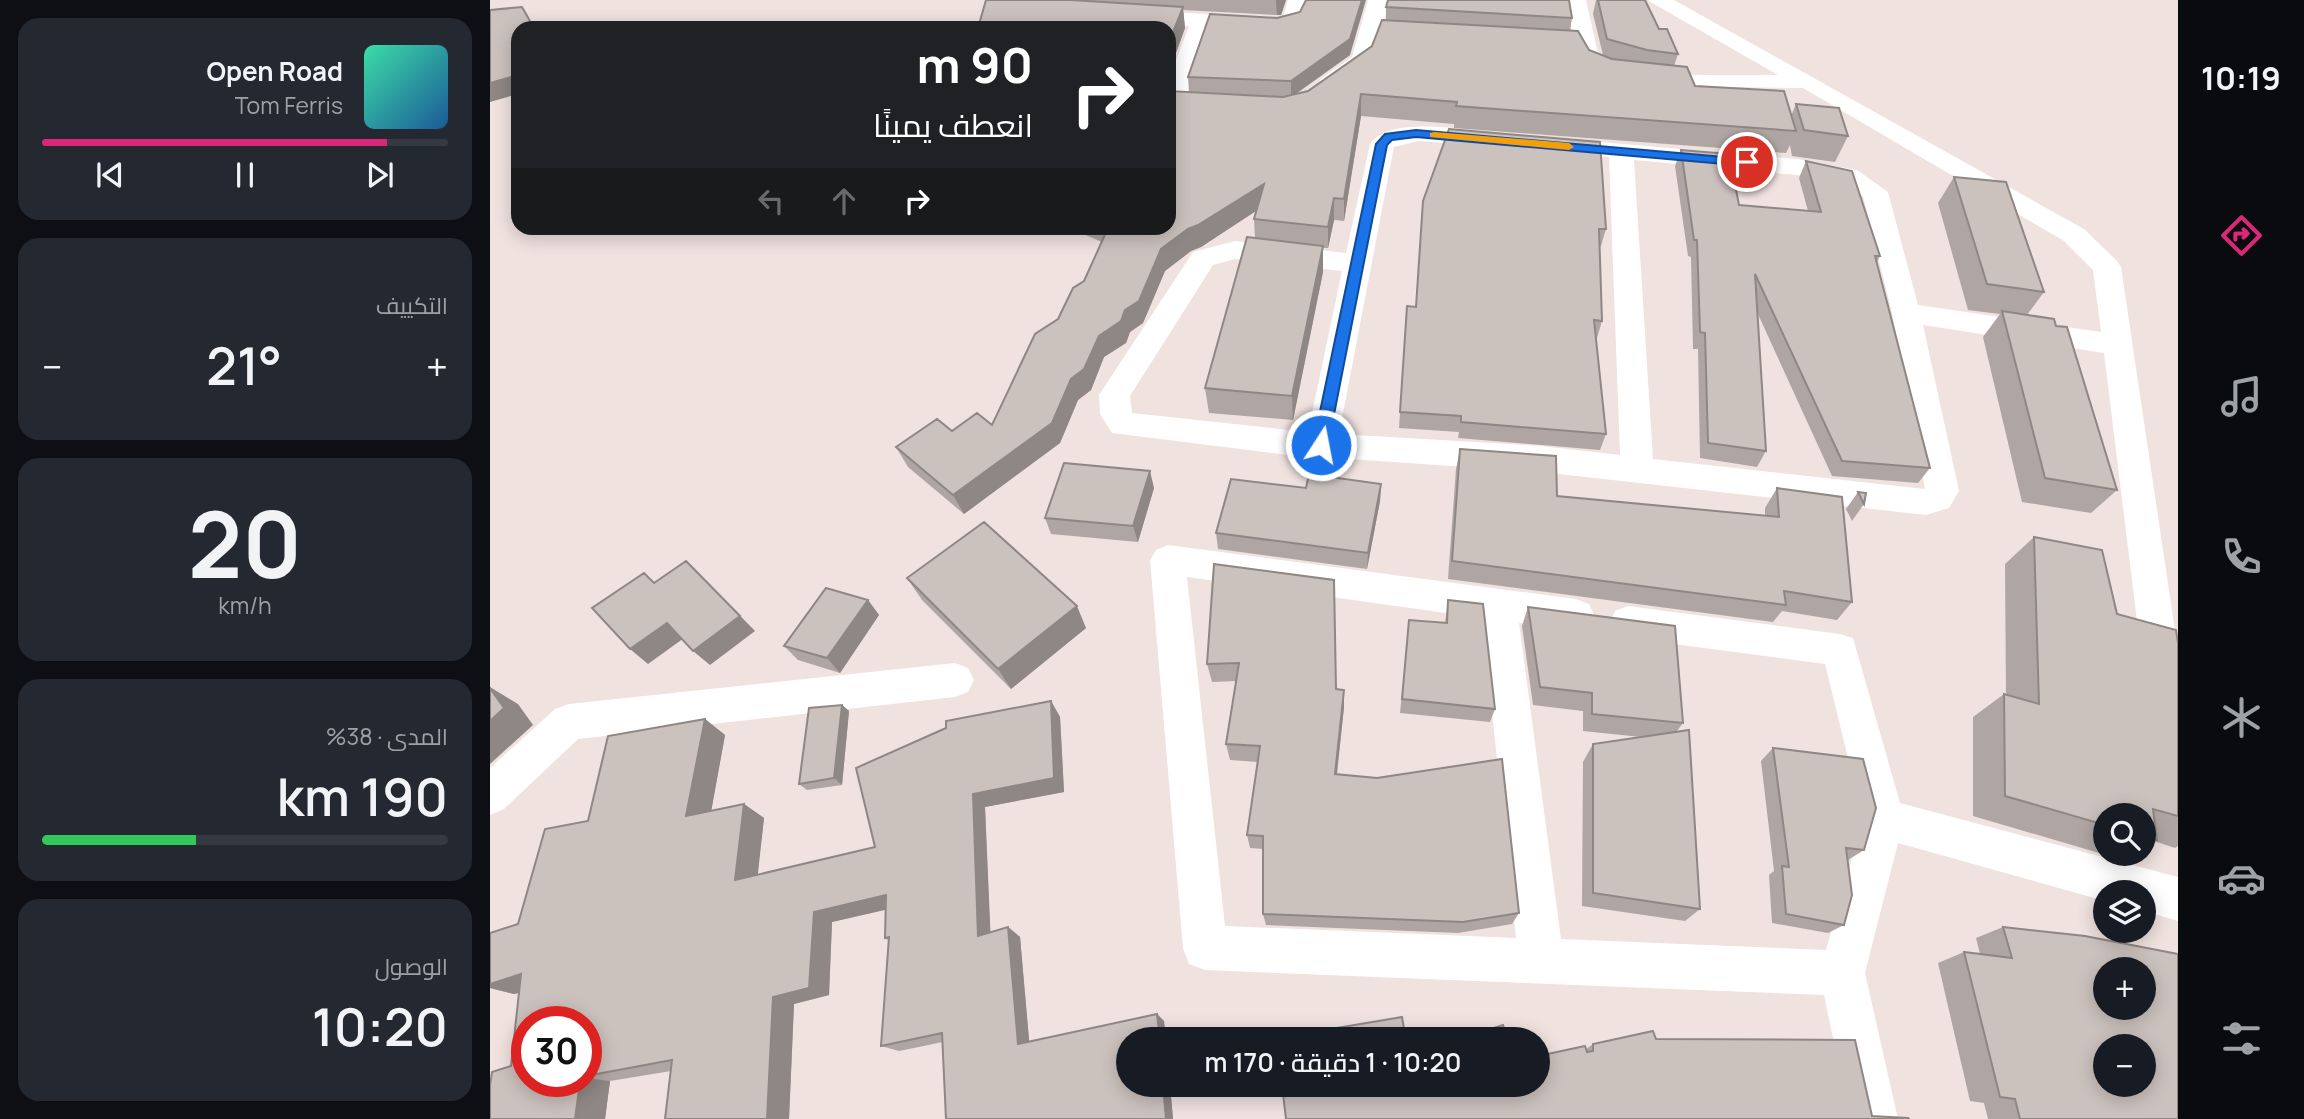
<!DOCTYPE html>
<html lang="ar">
<meta charset="utf-8">
<style>
body{margin:0;font-family:Manrope,Cairo,sans-serif;background:#242831;color:#f1f3f6;direction:rtl;height:100vh;display:flex;flex-direction:column;font-size:26px;white-space:nowrap}
*{box-sizing:border-box;margin:0}
p{font-size:23px;color:#9ea1a6}
.icon{flex:none;width:38px;height:38px;fill:none;stroke:currentColor;stroke-width:2;stroke-linecap:round;stroke-linejoin:round}
.map{position:relative;flex:1;overflow:hidden;direction:ltr}
.sheet{display:flex;flex-direction:column;gap:18px;padding:18px;background:#0d0f14;width:490px}
.sheet>*{flex:none}
.hud{position:absolute;left:21px;top:21px;width:665px;height:214px;border-radius:21px;box-shadow:0 4px 18px #0003;direction:rtl;background:#202124;color:#fff;overflow:hidden}
.buttons{position:absolute;left:1603px;top:803px;display:grid;gap:14px}
.buttons a{display:grid;place-items:center;width:63px;height:63px;border-radius:50%;background:#171b24;box-shadow:0 4px 18px #0003;font-size:35px}
.speed{position:absolute;left:21px;top:1006px;display:flex;gap:14px;font-size:35px;font-weight:700;text-align:center}
.speed>*{display:grid;place-content:center;width:91px;height:91px;border-radius:50%;background:#171b24;box-shadow:0 4px 18px #0003;line-height:1}
.speed .limit{border:10px solid #d22;background:#fff;color:#111}
.pin{position:absolute;display:grid;place-items:center;width:60px;height:60px;color:#fff;margin:-30px;border:4px solid #fff;border-radius:50%;box-shadow:0 2px 7px #0007}
.me{position:absolute;width:77px;margin:-38px;rotate:11deg;stroke-linejoin:round;filter:drop-shadow(0 0 5px #0008)}
.turn{display:flex;align-items:center;gap:24px;height:147px;padding:0 28px;font-size:32px}
.turn .icon{width:91px;height:91px;stroke-width:2.5}
.turn b{display:block;font-size:49px;line-height:60px}
.lanes{display:flex;align-items:center;height:66px;padding:0 28px;background:#0003;justify-content:center;gap:35px;direction:ltr}
.lanes .off{opacity:.35}
.big{font-size:52px;font-weight:600;line-height:1.1}
.sheet .tile{flex:1;display:flex;flex-direction:column;justify-content:center;gap:10px;min-width:0;padding:0 24px;border-radius:21px;background:#242831}
.sheet .dial{align-items:center;gap:0}
.dial b{font-size:91px;line-height:1}
.song{display:flex;align-items:center;gap:21px}
.cover{width:84px;height:84px;border-radius:10px;background:linear-gradient(135deg,hsl(160 70% 55%),hsl(210 70% 35%))}
.played{height:7px;border-radius:4px;background:linear-gradient(90deg,#db2777 85%,#363941 85%)}
.keys{display:flex;justify-content:space-around;direction:ltr}
.heat{display:flex;justify-content:space-between;align-items:center;font-size:38px;direction:ltr}
.charge{height:10px;border-radius:5px;background:linear-gradient(90deg,#34c759 38%,#363941 0)}
.trip{position:absolute;left:626px;top:1027px;width:434px;height:70px;border-radius:35px;background:#171b24;box-shadow:0 4px 18px #0003;font-weight:600;line-height:70px;text-align:center;direction:rtl}
main{display:flex;flex:1;min-height:0}
.menu{display:flex;flex-direction:column;width:126px;justify-content:space-around;align-items:center;background:#090b0e;color:#9ea1a6}
.menu .icon{width:49px;height:49px}
.menu .current{color:#db2777}
.menu b{font-size:32px;color:#f1f3f6}
.map>svg:first-child{display:block}
</style>
<main>
<nav class="menu">
<b>10:19</b>
<svg class="icon current" aria-label="directions" viewBox="0 0 24 24"><path d="M12 3l9 9-9 9-9-9zM9 14v-3h6M13 9l2 2-2 2"/></svg>
<svg class="icon" aria-label="music" viewBox="0 0 24 24"><path d="M9 18V5l10-2v13"/><circle cx="6" cy="18" r="3"/><circle cx="16" cy="16" r="3"/></svg>
<svg class="icon" aria-label="phone" viewBox="0 0 24 24"><path d="M5 4h4l2 5-3 2q2 4 5 5l2-3 5 2v4C11 20 4 13 5 4z"/></svg>
<svg class="icon" aria-label="climate" viewBox="0 0 24 24"><path d="M12 3v18M4 7l16 10M4 17L20 7"/></svg>
<svg class="icon" aria-label="car" viewBox="0 0 24 24"><path d="M5 17H2v-5l4-1 3-4h7l3 4 3 1v5h-3M9 17h6M6 11h13"/><circle cx="7" cy="17" r="2"/><circle cx="17" cy="17" r="2"/></svg>
<svg class="icon" aria-label="filters" viewBox="0 0 24 24"><path d="M4 7h16M4 17h16"/><circle cx="9" cy="7" r="2"/><circle cx="15" cy="17" r="2"/></svg>
</nav>
<div class="map">
<svg width="1688" height="1119" viewBox="0 0 1688 1119">
<rect width="100%" height="100%" fill="#efe2df"/>
<g fill="none" stroke-linecap="round" stroke-linejoin="round">
<path fill="#fff" fill-rule="evenodd" d="M798 0H820L810 26 788 32 720 27 694 103 690 108 679 109V79L699 26 646 22 635 16 646 10 787 18 793 17Z
M878 0H900L880 65 848 88H832L828 83 832 78 862 57Z
M1032 0H1096L1108 53C1120 80 1258 75 1288 75L1157 0H1184L1594 229 1627 261 1631 267 1688 651 1685 682 1672 687 1659 682 1653 670 1614 353 1433 325 1469 491 1459 508 1436 515 1051 472 799 455 622 433 610 414 609 395 703 252 745 241 856 253 880 144C900 115 974 130 1005 133L1014 135 1017 140 1014 145 1005 147 929 141 904 147 849 434 1051 446 1130 455 1119 157 1055 150 1052 145 1055 140 1064 138 1307 159 1367 170 1398 192 1428 305 1611 332 1603 270 1574 241 1313 88 1170 86 1109 76 1095 69 1088 60 1077 9 1043 6ZM1144 160 1307 175 1351 182 1373 196 1402 313 1435 489 1163 459ZM745 259 852 271 818 432 642 413 640 396 723 265Z
M678 545 1086 599 1099 604 1104 615 1099 626 1086 631 1029 623 1071 939 1336 950 1373 819 1335 664 1138 638 1125 633 1120 622 1125 611 1138 606 1350 634 1363 638 1410 803 1688 877V921L1654 911V892H1615V901L1408 843 1375 973 1408 1119H1360L1334 995 715 970 699 964 693 948 660 560 666 550ZM697 577 992 618 1026 938 735 926Z
M465 663 478 668 484 680 478 692 465 697 88 739 14 809 0 815V768L65 709 79 704Z"/>
</g>
<path fill="#afa6a3" fill-rule="evenodd" d="M496 0H796L791 15H787L693 10 695 28 679 72V28Z
M1106 0H1155L1169 29 1188 54 1184 66 1205 86 1301 116 1306 104 1358 136 1345 162 1302 156 1300 145 1296 153 964 128V124L871 116 854 221 844 220 838 248H833V272L803 420 719 413 715 388 765 238 764 219 766 211 711 247 701 251 675 271 653 323 640 332 636 343 614 357 601 390 588 400 570 443 474 514 418 467 406 447 462 431 502 425 568 319 594 281 612 242 579 228H679L699 92 698 77 860 55 806 94 818 91 882 46 896 21V7L1082 18 1080 31 1099 50 1113 55 1103 14Z
M1191 150 1249 205 1318 211 1309 178 1316 161 1390 256 1387 262 1440 468 1428 483 1342 476 1267 312 1276 451 1267 467 1210 458 1208 349H1203L1201 257 1198 256 1185 166Z
M1464 177 1554 292 1537 315 1627 490 1601 513 1532 502 1493 337 1510 314 1478 310 1448 203Z
M933 201 1116 229 1111 246H1110L1112 321 1107 338H1106L1116 434 1110 450 968 438 969 432 909 428 917 306 926 307Z
M970 449 1067 496 1275 516V508L1287 488 1362 602 1347 620 1292 611 1283 622 958 579 966 469Z
M891 484 890 501 877 569 728 549 726 533 816 488Z
M664 488 648 542 561 534 555 518Z
M1368 492 1374 504 1362 521 1356 509Z
M1544 537 1627 614 1688 816V846L1685 848 1664 841 1654 846V816H1615V854H1635L1626 858 1483 816V717L1514 694H1516L1515 564Z
M724 564 846 689 854 690V707L847 775 1029 913 1022 924 968 933 776 925 773 914V849L760 848 757 835 768 762 740 760 736 744 746 681 722 682 717 664Z
M417 578 596 628 521 689 432 600Z
M378 600 389 615 350 673 308 660 294 646Z
M958 600 1005 709 1000 722 910 713 919 620 955 623Z
M1038 607 1193 723 1187 731 1210 909 1195 921 1092 906 1093 762 1103 744 1151 737 1093 731V711L1043 705 1032 626Z
M561 701 570 717 574 792 495 807 500 932 518 927 530 937 539 1042 667 1014 674 1021 676 1040H639V1085H680L683 1119H456L453 1042 409 1051 391 1046 399 941 395 938V910L342 922 339 995 304 1004 299 1119H175L181 1071 120 1081 115 1119H0V1085L2 1072 21 1066 29 993 24 994 0 988V933L28 924 55 829 98 821 118 736 215 719 235 735 221 811 254 804 274 818 267 875 385 847 366 768 456 728V721ZM37 1022H96V1082H37Z
M352 705 359 711 352 785 317 790 309 784Z
M1283 748 1374 850 1358 860 1354 925 1338 933 1282 923 1279 875 1284 871 1271 761Z
M1513 927 1688 1119H1498L1494 1103 1480 1101 1448 963 1474 952 1490 954 1486 938Z
M1166 1039 1382 1116 1048 1085 1103 1044Z"/>
<path fill="#8e8784" d="M786 0H796L791 15H787Z
M872 0H876L860 55 801 97V81Z
M693 7 695 28 679 72V42Z
M28 75V94L0 102V83Z
M871 94V116L854 221V199Z
M774 184 775 205 711 247 701 251 675 271 653 323 640 332 636 343 614 357 601 390 588 400 570 443 474 514 463 495 581 379 609 336 635 310 671 249 698 229Z
M844 198V220L838 248V227Z
M833 246V272L803 420 802 396Z
M660 471 664 488 648 542 643 526Z
M891 484 890 501 877 569 878 553Z
M212 577 265 631 220 665 203 651Z
M378 600 389 615 350 673 337 658Z
M587 606 596 628 521 689 508 669Z
M177 623 194 638 158 664 140 649Z
M0 687 28 704 43 725 0 764Z
M854 690V707L845 789V774Z
M561 701 570 717 574 792 495 807 501 945 488 936 483 794Z
M352 705 359 711 352 785 344 778Z
M215 719 235 735 218 829 196 816Z
M254 804 274 818 266 891 245 880Z
M396 895 411 906 342 922 339 995 304 1004 299 1119H277L283 997 324 912Z
M518 927 530 937 540 1050 528 1044Z
M31 974 61 983 24 994 0 988V984Z
M667 1014 674 1021 676 1040H670Z
M96 1078 120 1081 115 1119H85L90 1082H96Z
M673 1085H680L683 1119H676Z"/>
<path fill="#cbc1bd" stroke="#8e8784" stroke-width="2" fill-rule="evenodd" d="M496 0H581L693 7 679 42V28H488Z
M816 0H872L860 39 801 81 698 77 720 14 787 18 810 12Z
M898 0H1079L1082 18 896 7Z
M1108 0H1155L1169 29H1177L1188 54 1157 50 1117 39Z
M32 7 44 28H28V75L0 83V10Z
M892 20 1088 31 1099 50 1122 59 1197 67 1205 86 1294 91 1306 131 966 106 967 102 871 94 854 199 844 198 838 227 764 219 774 184 708 225 698 229 671 249 649 301 635 310 631 321 609 336 594 369 581 379 562 423 463 495 406 447 447 419 462 431 487 413 502 425 545 334 568 319 583 288 594 281 618 228H679V91L793 97 818 91 882 46Z
M1306 104 1349 108 1358 136 1314 130Z
M959 129 1110 142 1116 229H1109L1112 321 1104 320 1116 434 971 422V416L910 412 917 306 926 307 933 201Z
M1191 150 1239 154 1249 205 1331 212 1316 161 1362 171 1390 256H1385L1440 468 1352 461 1265 274 1276 451 1218 443 1215 333 1210 332 1207 240H1204Z
M1464 177 1516 182 1554 292 1497 284Z
M757 237 833 246 802 396 715 388Z
M1512 311 1564 319 1566 326 1577 327 1627 490 1555 478Z
M970 449 1066 456 1067 496 1289 517 1287 488 1352 497 1362 602 1294 591 1296 605 962 561Z
M574 463 660 471 643 526 555 518Z
M819 474 891 484 878 553 726 533 741 479 816 488Z
M1368 492 1376 493 1374 504Z
M494 522 587 606 508 669 417 578Z
M1544 537 1612 550 1627 614 1686 630 1688 643V816L1663 809 1667 840 1654 836V816H1615V825L1515 796 1514 694 1549 704Z
M196 561 250 616 203 651 177 623 140 649 102 608 154 573 164 583Z
M724 564 844 580 846 689 854 690 845 774 887 778 1012 759 1029 913 973 922 773 914V836L757 835 770 746 736 744 749 663 717 664Z
M336 588 378 600 337 658 294 646Z
M958 600 993 604 1005 709 912 699 919 620 957 623Z
M1038 607 1185 626 1193 723 1102 714V693L1050 687Z
M0 688 14 708 0 721Z
M561 701 564 778 483 794 488 936 518 927 528 1044 667 1014 670 1040H639V1085H673L676 1119H456L452 1033 391 1046 399 937 395 938 396 895 324 912 319 988 283 997 277 1119H175L182 1060 96 1076V1022H37V1082H90L85 1119H0V1085L2 1072 21 1066 31 974 0 984V933L28 924 55 829 98 821 118 736 215 719 196 816 254 804 245 880 385 847 366 768 456 728V721Z
M352 705 344 778 309 784 319 708Z
M1199 730 1210 909 1103 893V744Z
M1283 748 1373 759 1386 808 1374 850 1356 848 1362 895 1354 925 1296 914 1292 866 1299 867Z
M1513 927 1595 936 1688 954V1119H1530L1525 1099 1510 1097 1474 952 1522 958ZM1615 970H1654V1008H1615ZM1615 1046H1654V1085H1615Z
M912 1017 916 1040H788L787 1038Z
M1013 1025 1018 1040H966Z
M1163 1031 1166 1039 1365 1040 1382 1116 1418 1118 1419 1119H796L792 1085H1048V1056L1095 1046 1097 1052 1103 1051V1044Z"/>
<path fill="#1a73e8" stroke="#114b97" stroke-width="2" d="M926 130 1257 159 1262 162 1257 166 926 137 902 140 897 145 838 445 831 451 823 445 886 144 895 134Z"/>
<path fill="#f59e0b" d="M944 132 1079 143 1084 147 1079 150 940 137V133Z"/>
</svg>
<div class="buttons">
<a><svg class="icon" aria-label="search" viewBox="0 0 24 24"><circle cx="10" cy="10" r="6"/><path d="M15 15l6 6"/></svg></a>
<a><svg class="icon" aria-label="layers" viewBox="0 0 24 24"><path d="M12 4l9 5-9 5-9-5zM3 14l9 5 9-5"/></svg></a>
<a>+</a>
<a>−</a>
</div>
<div class="speed"><div class="limit">30</div></div>
<div class="pin" style="left:1257px;top:162px;background:#d93025"><svg class="icon" aria-label="arrive" viewBox="0 0 24 24"><path d="M6 21V4h12l-3 4 3 4H6"/></svg></div>
<svg class="me" style="left:831px;top:445px" viewBox="-20 -20 40 40"><circle r="17" fill="#1a73e8" stroke="#fff" stroke-width="3"/><path d="M0-11L8 9 0 5-8 9z" fill="#fff"/></svg>
<div class="trip">10:20 · 1 دقيقة · 170 m</div>
<div class="hud">
<div class="turn"><svg class="icon" aria-label="right" viewBox="0 0 24 24"><path d="M7 20v-9h11M14 6l5 5-5 5"/></svg><div><b>90 m</b>انعطف يمينًا</div></div>
<div class="lanes"><svg class="icon off" aria-label="left" viewBox="0 0 24 24"><path d="M17 20v-9H6M10 6l-5 5 5 5"/></svg><svg class="icon off" aria-label="ahead" viewBox="0 0 24 24"><path d="M12 20V5M6 11l6-6 6 6"/></svg><svg class="icon" aria-label="right" viewBox="0 0 24 24"><path d="M7 20v-9h11M14 6l5 5-5 5"/></svg></div>
</div>
</div>
<section class="sheet">
<div class="tile">
<div class="song"><i class="cover"></i><div><b>Open Road</b><p>Tom Ferris</p></div></div>
<div class="played"></div>
<div class="keys"><svg class="icon" aria-label="previous" viewBox="0 0 24 24"><path d="M18 5L8 12l10 7zM5 5v14"/></svg><svg class="icon" aria-label="pause" viewBox="0 0 24 24"><path d="M8 5v14M16 5v14"/></svg><svg class="icon" aria-label="next" viewBox="0 0 24 24"><path d="M6 5l10 7-10 7zM19 5v14"/></svg></div>
</div>
<div class="tile"><p>التكييف</p>
<div class="heat"><a>−</a><b class="big">21°</b><a>+</a></div>
</div>
<div class="tile dial"><b>20</b><p>km/h</p></div>
<div class="tile"><p>المدى · 38%</p><b class="big">190 km</b><div class="charge"></div></div>
<div class="tile"><p>الوصول</p><b class="big">10:20</b></div>
</section>
</main>
